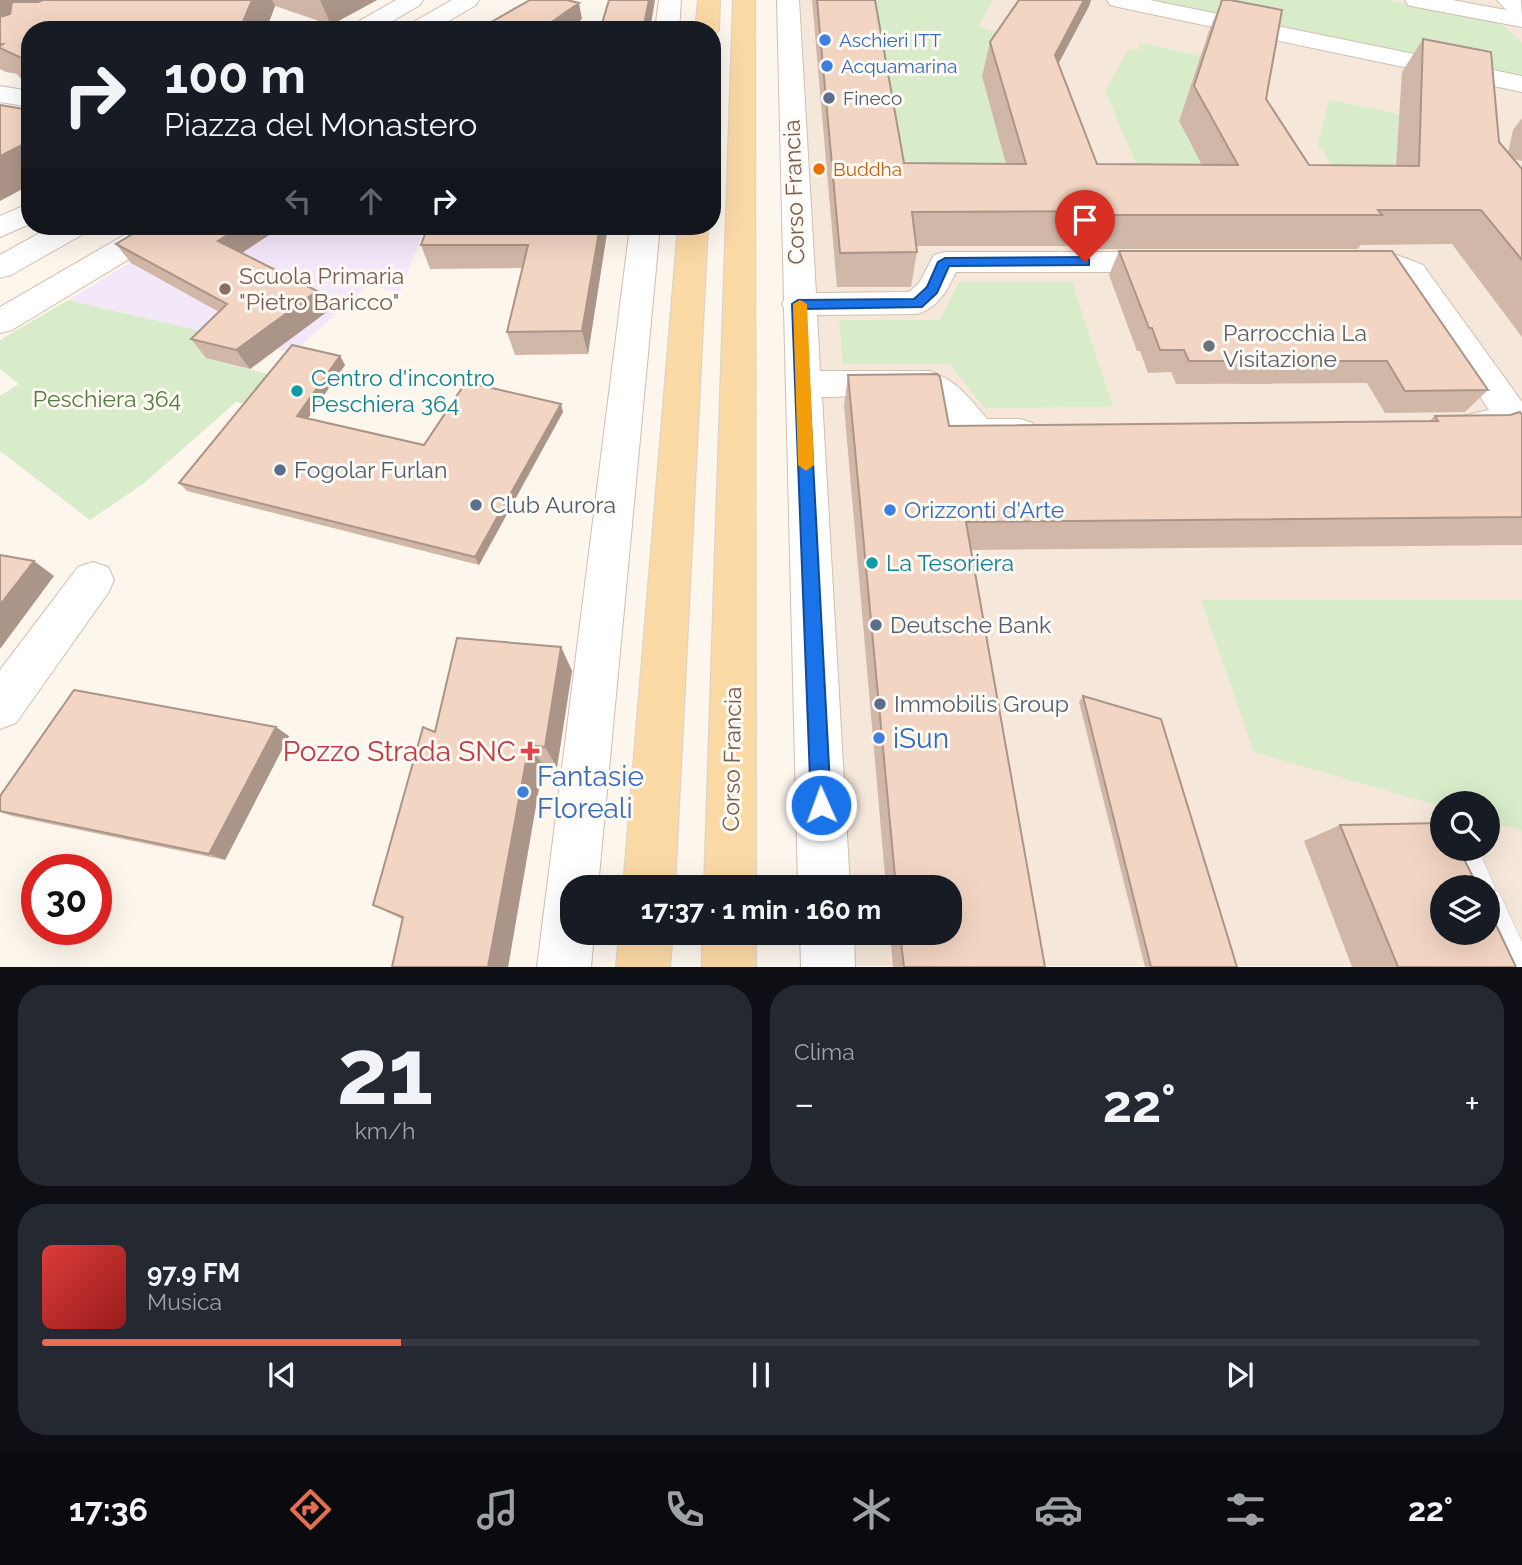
<!DOCTYPE html>
<html lang="it">
<meta charset="utf-8">
<style>
body{margin:0;font-family:Raleway,sans-serif;background:#242831;color:#f1f3f6;height:100vh;display:flex;flex-direction:column;font-size:26px;white-space:nowrap}
*{box-sizing:border-box;margin:0}
p{font-size:23px;color:#9ea1a6}
.icon{flex:none;width:38px;height:38px;fill:none;stroke:currentColor;stroke-width:2;stroke-linecap:round;stroke-linejoin:round}
.map{position:relative;height:967px;overflow:hidden}
.panel{display:flex;flex-direction:column;gap:18px;padding:18px;background:#0d0f14;flex:1}
.panel>*{flex:none}
.guide{position:absolute;left:21px;top:21px;width:700px;height:214px;border-radius:28px;box-shadow:0 7px 28px #0002;background:#171b24;color:#f1f3f6;overflow:hidden}
.tools{position:absolute;left:1430px;top:791px;display:grid;gap:14px}
.tools a{display:grid;place-items:center;width:70px;height:70px;border-radius:50%;background:#171b24;box-shadow:0 7px 28px #0002;font-size:35px}
.speed{position:absolute;left:21px;top:854px;display:flex;gap:14px;font-size:35px;font-weight:700;text-align:center}
.speed>*{display:grid;place-content:center;width:91px;height:91px;border-radius:50%;background:#171b24;box-shadow:0 7px 28px #0002;line-height:1}
.speed .limit{border:10px solid #d22;background:#fff;color:#111}
.pin{position:absolute;display:grid;place-items:center;width:60px;height:60px;color:#fff;margin:-72px -30px;border-radius:50% 50% 50% 0;rotate:-45deg;box-shadow:0 0 7px #0007}
.pin .icon{rotate:45deg}
.me{position:absolute;width:77px;margin:-38px;rotate:358deg;stroke-linejoin:round;filter:drop-shadow(0 0 5px #0008)}
.turn{display:flex;align-items:center;gap:24px;height:147px;padding:0 28px;font-size:32px}
.turn .icon{width:91px;height:91px;stroke-width:2.5}
.turn b{display:block;font-size:49px;line-height:60px}
.lanes{display:flex;align-items:center;height:66px;padding:0 28px;background:#0003;justify-content:center;gap:35px;direction:ltr}
.lanes .off{opacity:.35}
.big{font-size:52px;font-weight:700;line-height:1.1}
.panel .widget{flex:1;display:flex;flex-direction:column;justify-content:center;gap:10px;min-width:0;padding:0 24px;border-radius:28px;background:#242831}
.panel .dial{align-items:center;gap:0}
.dial b{font-size:91px;line-height:1}
.song{display:flex;align-items:center;gap:21px}
.cover{width:84px;height:84px;border-radius:10px;background:linear-gradient(135deg,hsl(0 70% 55%),hsl(0 70% 35%))}
.played{height:7px;border-radius:4px;background:linear-gradient(90deg,#e76f51 25%,#363941 25%)}
.keys{display:flex;justify-content:space-around;direction:ltr}
.heat{display:flex;justify-content:space-between;align-items:center;font-size:38px;direction:ltr}
.panel .tiles{flex:1;display:grid;gap:18px;grid-template-columns:1fr 1fr}
.widget:last-child{grid-column:span 2}
.trip{position:absolute;left:560px;top:875px;width:402px;height:70px;border-radius:28px;background:#171b24;box-shadow:0 7px 28px #0002;font-weight:700;line-height:70px;text-align:center}
.tabs{display:flex;height:112px;justify-content:space-around;align-items:center;background:#090b0e;color:#9ea1a6}
.tabs .icon{width:49px;height:49px}
.tabs .selected{color:#e76f51}
.tabs b{font-size:32px;color:#f1f3f6}
.map>svg:first-child{display:block}
</style>
<div class="map">
<svg width="1522" height="967" viewBox="0 0 1522 967">
<rect width="100%" height="100%" fill="#fdf6ec"/>
<path fill="#f5e8da" fill-rule="evenodd" d="M790 0H1522V966H840L839 933H950V887H836ZM1442 803H1488V849H1442ZM1442 887H1488V933H1442Z"/>
<path fill="#f3e8fa" d="M191 226H426L399 294 369 284 293 353 68 300Z"/>
<path fill="#d8ecc9" d="M866 0H993L978 26 1008 37 1016 198H899Z
M1153 0H1386L1500 22 1522 43V77Z
M1140 43 1201 56 1179 121 1220 199H1151L1105 91 1128 50H1138Z
M1329 100 1399 114 1396 167 1355 200 1318 145Z
M959 282H1072L1113 407 984 408 950 364H843L839 320H940Z
M68 300 226 337 206 358 279 377 256 406 236 402 143 484 90 520 0 451V396L19 384 0 369V340Z
M1201 600H1522V831L1488 820V803H1442V807L1254 752Z"/>
<g fill="none" stroke-linecap="round" stroke-linejoin="round">
<defs>
<path id="service" d="M1447 849H1478L1495 887 1494 890 1499 892 1522 942V967H1500L1485 933H1488V887H1464Z"/>
<path id="minor" d="M396 0H423L420 5 377 30H349L352 25Z
M659 0H681L679 30H655Z
M777 0H799L816 293 909 292 919 283 934 255 945 252H1165L1176 255 1181 262 1176 269 1165 272H956C947 291 938 308 917 314L817 315 820 371H929C955 379 970 398 987 419H1020L1033 423 1038 433 1033 443C1019 448 977 452 964 443 947 431 942 401 920 397 895 392 849 397 822 397L850 887H798L784 308 782 304 784 300Z
M1497 0H1521L1522 21 1514 19Z
M0 86 30 91V107L0 102Z
M30 203V224L0 237V216Z
M140 226H176L172 233 12 330 0 333V307Z
M630 226H660L598 887H572V933H594L591 967H537Z
M1352 252H1389L1423 265 1522 402V427C1497 436 1476 447 1449 439L1444 429 1449 419 1489 410 1401 279C1378 269 1363 275 1341 269L1336 262 1341 255Z
M93 562 108 567 114 580 108 593 16 723 0 729V670L78 567Z
M800 933H854L855 967H801Z"/>
<path id="tertiary" d="M1107 0H1150L1522 76V92L1118 7 1110 5Z
M1405 0H1452L1522 13V27L1416 7 1408 5Z"/>
<path id="secondary" d="M452 0H479L476 5 433 30H405L408 25Z
M52 226H89L85 233 11 275 0 278V255Z"/>
<path id="primary" d="M698 0H720L719 30 715 35 712 36V30H695Z
M733 0H755L756 887H704Z
M678 226H708L675 887H623Z
M619 933H673L670 967H616Z
M702 933H756V967H702Z"/>
</defs>
<use href="#service" stroke="#d1beb0" stroke-width="1"/>
<use href="#minor" stroke="#d1beb0" stroke-width="2"/>
<use href="#tertiary" stroke="#d1beb0" stroke-width="2"/>
<use href="#secondary" stroke="#d6c0b0" stroke-width="2"/>
<use href="#primary" stroke="#dad1cd" stroke-width="2"/>
<use href="#service" fill="#fff" fill-rule="evenodd"/>
<use href="#minor" fill="#fff" fill-rule="evenodd"/>
<use href="#tertiary" fill="#fff" fill-rule="evenodd"/>
<use href="#secondary" fill="#fff" fill-rule="evenodd"/>
<use href="#primary" fill="#fbd9a5" fill-rule="evenodd"/>
</g>
<path fill="#d1b7a8" d="M0 0H377L331 25 275 6 266 30H30V82L20 78 17 74 6 72 0 69Z
M812 0H875L904 163 1006 164 982 76 990 42 1019 0H1091L1089 6 1058 64 1097 164 1202 165 1179 121 1209 31 1222 0 1266 99 1309 165 1396 166 1402 72 1423 39 1499 142 1508 153 1513 130 1522 118V161L1513 159 1522 169V337L1452 244 1361 245 1357 249H1099L1098 246H916L917 252 911 287H837Z
M344 226H364L356 231Z
M608 226 588 354 515 355 507 332 522 268 430 269 421 245Z
M116 244 242 253 328 311 250 369 206 358 191 339 219 312 131 263Z
M1119 251 1488 390 1465 412 1385 413 1367 383 1176 384 1171 372 1148 373 1140 351H1137L1109 275Z
M340 356 345 365 308 418 424 445 563 412 479 565 187 491 179 483Z
M848 375 949 426 1429 421 1435 416 1522 415V545L971 550 1045 967H893L890 933H950V887H886L844 406Z
M561 647 572 671 557 767 543 765 508 967H392L402 919 373 905Z
M1083 696 1237 967H1145L1079 702Z
M289 736 225 860 12 816 0 812V796Z
M1340 825 1516 967H1352L1304 841Z"/>
<path fill="#aa9588" d="M0 0H79L0 34Z
M252 0H272L275 6 266 30H241L240 29Z
M320 0H377L331 25Z
M649 0H655L650 30H643Z
M1084 0H1091L1089 6 1045 89 1055 55Z
M579 3 582 19 567 30H540Z
M30 141V185L0 201V156Z
M242 226H283L231 260 218 241Z
M353 226H364L356 231Z
M600 226H608L588 354 582 331Z
M317 291 328 311 250 369 236 350Z
M340 356 345 365 303 425 297 416Z
M561 404 563 412 479 565 475 557Z
M34 561 54 576 0 649V605Z
M561 647 572 671 557 767 545 747Z
M276 727 289 736 225 860 209 854Z
M529 745 543 765 508 967H488Z"/>
<path fill="#f3d5c3" stroke="#aa9588" stroke-width="2" d="M43 0H252L240 29 243 30H30V62L0 48V46L3 44H0V17L10 14 12 2H38Z
M530 0H567L579 3 540 30H477Z
M609 0H649L643 30H600Z
M817 0H875L904 163 1026 164 990 42 1019 0H1084L1055 55 1097 164 1238 165 1194 86 1222 0H1230L1282 10 1266 99 1309 165 1419 166 1423 39 1491 52 1499 142 1522 169V260L1481 210H1378L1382 215H1113L1111 211 912 212 917 252 840 253Z
M0 105 30 110V141L0 156Z
M146 226H242L218 241 317 291 236 350 191 339 227 304 116 244Z
M428 226H600L582 331 507 332 528 245H421Z
M1119 251H1392L1488 390 1405 391 1387 361H1189L1184 350H1160L1152 328H1149Z
M292 345 340 356 297 416 424 445 466 382 561 404 475 557 179 483Z
M937 374 940 377 949 426 1438 421 1435 416 1510 415 1520 412 1522 415V517L966 522 1045 967H904L900 933H950V887H896L848 375Z
M0 555 34 561 0 605Z
M457 638 561 647 545 747 529 745 488 967H392L403 917 373 905 423 727 435 732Z
M74 690 276 727 209 854 0 811V796Z
M1083 696 1161 719 1237 967H1151Z
M1442 823V849H1459L1478 887H1442V933H1488V908L1516 967H1398L1340 825Z"/>
<path fill="#1a73e8" stroke="#114b97" stroke-width="2" d="M1085 257 1089 259V265L949 266 937 293 922 307 805 309 831 805 828 812 821 815 814 812 811 805 792 304 798 300 914 299 927 287 938 262 945 258Z"/>
<path fill="#f59e0b" d="M800 300 807 304 814 465 806 471 798 465 793 304Z"/>
<g fill="#3f7fe0" stroke="#fffaf3" stroke-width="2.5">
<circle cx="825" cy="40" r="7"/>
<circle cx="827" cy="66" r="7"/>
<circle cx="890" cy="510" r="7"/>
<circle cx="879" cy="738" r="7"/>
<circle cx="523" cy="792" r="7"/>
</g>
<g fill="#5c6f8a" stroke="#fffaf3" stroke-width="2.5">
<circle cx="829" cy="98" r="7"/>
<circle cx="280" cy="470" r="7"/>
<circle cx="476" cy="505" r="7"/>
<circle cx="876" cy="625" r="7"/>
<circle cx="880" cy="704" r="7"/>
</g>
<circle fill="#e8710a" stroke="#fffaf3" stroke-width="2.5" cx="819" cy="169" r="7"/>
<circle fill="#8d6e63" stroke="#fffaf3" stroke-width="2.5" cx="225" cy="289" r="7"/>
<circle fill="#6b7280" stroke="#fffaf3" stroke-width="2.5" cx="1209" cy="346" r="7"/>
<g fill="#0f9aa8" stroke="#fffaf3" stroke-width="2.5">
<circle cx="297" cy="391" r="7"/>
<circle cx="872" cy="563" r="7"/>
</g>
<path fill="#e0444e" stroke="#fffaf3" stroke-width="2.5" d="M526.5 740.5h7v7h7v7h-7v7h-7v-7h-7v-7h7z"/>
<g text-anchor="middle" stroke-width="6" stroke-linejoin="round" paint-order="stroke">
<g font-size="19" fill="#366cbe" stroke="#fffaf3" text-anchor="start">
<text x="839" y="47">Aschieri ITT</text>
<text x="841" y="73">Acquamarina</text>
</g>
<g font-size="19" fill="#4e5e75" stroke="#fffaf3" text-anchor="start">
<text x="843" y="105">Fineco</text>
</g>
<g font-size="19" fill="#c56008" stroke="#fffaf3" text-anchor="start">
<text x="833" y="176">Buddha</text>
</g>
<g font-size="23" fill="#7a5c4d" stroke="#fffaf3">
<text transform="translate(794 192) rotate(-92)" y="8">Corso Francia</text>
<text transform="translate(732 759) rotate(-89)" y="8">Corso Francia</text>
</g>
<g font-size="23" fill="#785e54" stroke="#fffaf3" text-anchor="start">
<text x="239" y="284">Scuola Primaria<tspan x="239" dy="26">"Pietro Baricco"</tspan></text>
</g>
<g font-size="23" fill="#5b616d" stroke="#fffaf3" text-anchor="start">
<text x="1223" y="341">Parrocchia La<tspan x="1223" dy="26">Visitazione</tspan></text>
</g>
<g font-size="23" fill="#0d838f" stroke="#fffaf3" text-anchor="start">
<text x="311" y="386">Centro d'incontro<tspan x="311" dy="26">Peschiera 364</tspan></text>
<text x="886" y="571">La Tesoriera</text>
</g>
<g font-size="23" fill="#537a41" stroke="#fffaf3">
<text x="107" y="407">Peschiera 364</text>
</g>
<g font-size="23" fill="#4e5e75" stroke="#fffaf3" text-anchor="start">
<text x="294" y="478">Fogolar Furlan</text>
<text x="490" y="513">Club Aurora</text>
<text x="890" y="633">Deutsche Bank</text>
<text x="894" y="712">Immobilis Group</text>
</g>
<g font-size="23" fill="#366cbe" stroke="#fffaf3" text-anchor="start">
<text x="904" y="518">Orizzonti d'Arte</text>
</g>
<g font-size="28" fill="#366cbe" stroke="#fffaf3" text-anchor="start">
<text x="893" y="748">iSun</text>
<text x="537" y="786">Fantasie<tspan x="537" dy="32">Floreali</tspan></text>
</g>
<g font-size="28" fill="#be3a42" stroke="#fffaf3" text-anchor="end">
<text x="516" y="761">Pozzo Strada SNC</text>
</g>
</g>
</svg>
<div class="tools">
<a><svg class="icon" aria-label="search" viewBox="0 0 24 24"><circle cx="10" cy="10" r="6"/><path d="M15 15l6 6"/></svg></a>
<a><svg class="icon" aria-label="layers" viewBox="0 0 24 24"><path d="M12 4l9 5-9 5-9-5zM3 14l9 5 9-5"/></svg></a>
</div>
<div class="speed"><div class="limit">30</div></div>
<div class="pin" style="left:1085px;top:262px;background:#d93025"><svg class="icon" aria-label="arrive" viewBox="0 0 24 24"><path d="M6 21V4h12l-3 4 3 4H6"/></svg></div>
<svg class="me" style="left:821px;top:805px" viewBox="-20 -20 40 40"><circle r="17" fill="#1a73e8" stroke="#fff" stroke-width="3"/><path d="M0-11L8 9 0 5-8 9z" fill="#fff"/></svg>
<div class="trip">17:37 · 1 min · 160 m</div>
<div class="guide">
<div class="turn"><svg class="icon" aria-label="right" viewBox="0 0 24 24"><path d="M7 20v-9h11M14 6l5 5-5 5"/></svg><div><b>100 m</b>Piazza del Monastero</div></div>
<div class="lanes"><svg class="icon off" aria-label="left" viewBox="0 0 24 24"><path d="M17 20v-9H6M10 6l-5 5 5 5"/></svg><svg class="icon off" aria-label="ahead" viewBox="0 0 24 24"><path d="M12 20V5M6 11l6-6 6 6"/></svg><svg class="icon" aria-label="right" viewBox="0 0 24 24"><path d="M7 20v-9h11M14 6l5 5-5 5"/></svg></div>
</div>
</div>
<section class="panel">
<div class="tiles">
<div class="widget dial"><b>21</b><p>km/h</p></div>
<div class="widget"><p>Clima</p>
<div class="heat"><a>−</a><b class="big">22°</b><a>+</a></div>
</div>
<div class="widget">
<div class="song"><i class="cover"></i><div><b>97.9 FM</b><p>Musica</p></div></div>
<div class="played"></div>
<div class="keys"><svg class="icon" aria-label="previous" viewBox="0 0 24 24"><path d="M18 5L8 12l10 7zM5 5v14"/></svg><svg class="icon" aria-label="pause" viewBox="0 0 24 24"><path d="M8 5v14M16 5v14"/></svg><svg class="icon" aria-label="next" viewBox="0 0 24 24"><path d="M6 5l10 7-10 7zM19 5v14"/></svg></div>
</div>
</div>
</section>
<nav class="tabs">
<b>17:36</b>
<svg class="icon selected" aria-label="directions" viewBox="0 0 24 24"><path d="M12 3l9 9-9 9-9-9zM9 14v-3h6M13 9l2 2-2 2"/></svg>
<svg class="icon" aria-label="music" viewBox="0 0 24 24"><path d="M9 18V5l10-2v13"/><circle cx="6" cy="18" r="3"/><circle cx="16" cy="16" r="3"/></svg>
<svg class="icon" aria-label="phone" viewBox="0 0 24 24"><path d="M5 4h4l2 5-3 2q2 4 5 5l2-3 5 2v4C11 20 4 13 5 4z"/></svg>
<svg class="icon" aria-label="climate" viewBox="0 0 24 24"><path d="M12 3v18M4 7l16 10M4 17L20 7"/></svg>
<svg class="icon" aria-label="car" viewBox="0 0 24 24"><path d="M5 17H2v-5l4-1 3-4h7l3 4 3 1v5h-3M9 17h6M6 11h13"/><circle cx="7" cy="17" r="2"/><circle cx="17" cy="17" r="2"/></svg>
<svg class="icon" aria-label="filters" viewBox="0 0 24 24"><path d="M4 7h16M4 17h16"/><circle cx="9" cy="7" r="2"/><circle cx="15" cy="17" r="2"/></svg>
<b>22°</b>
</nav>
